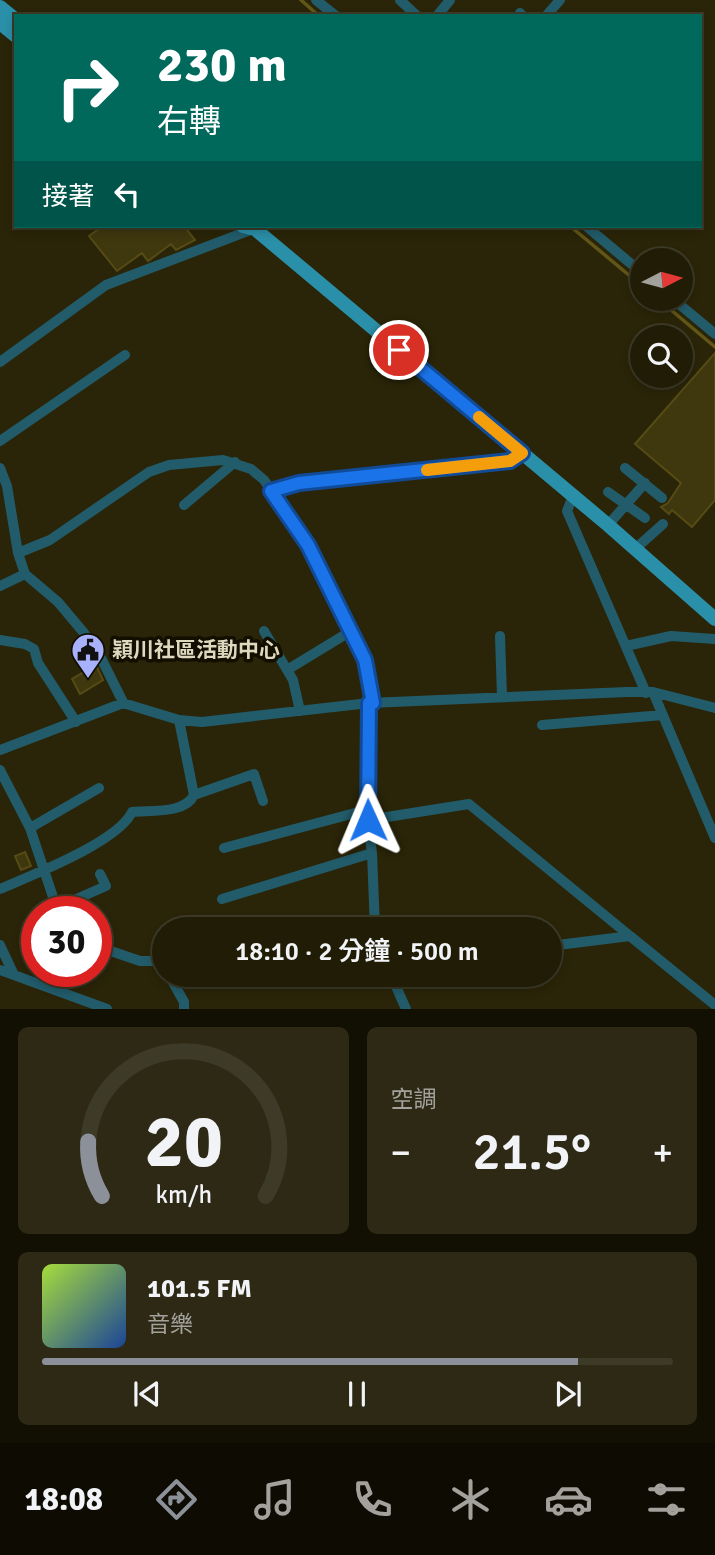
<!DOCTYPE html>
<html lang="zh-TW">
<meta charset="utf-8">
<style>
body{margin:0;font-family:Signika,"Noto Sans TC",sans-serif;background:#2d2914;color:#f1f3f6;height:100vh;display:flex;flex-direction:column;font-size:26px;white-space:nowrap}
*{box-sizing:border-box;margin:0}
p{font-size:23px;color:#a2a19b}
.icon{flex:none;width:38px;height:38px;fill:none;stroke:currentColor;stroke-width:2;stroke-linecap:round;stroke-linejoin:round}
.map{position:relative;height:1009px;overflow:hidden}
.panel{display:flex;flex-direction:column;gap:18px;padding:18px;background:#120f03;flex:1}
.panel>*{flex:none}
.hud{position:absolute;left:14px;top:14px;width:688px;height:214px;border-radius:0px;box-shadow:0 4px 10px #0003,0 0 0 2px #3d3a28;background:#00695c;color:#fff;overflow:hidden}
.needle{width:46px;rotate:84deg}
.controls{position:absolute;left:630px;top:248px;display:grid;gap:14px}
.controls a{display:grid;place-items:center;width:63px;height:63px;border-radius:50%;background:#201c06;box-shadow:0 4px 10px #0003,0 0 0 2px #3d3a28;font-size:35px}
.speed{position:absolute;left:21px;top:896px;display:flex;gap:14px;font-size:35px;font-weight:700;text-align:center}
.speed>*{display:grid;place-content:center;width:91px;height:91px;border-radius:50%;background:#201c06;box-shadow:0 4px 10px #0003,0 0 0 2px #3d3a28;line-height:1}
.speed .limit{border:10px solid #d22;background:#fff;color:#111}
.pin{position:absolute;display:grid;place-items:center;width:60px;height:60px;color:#fff;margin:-30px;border:4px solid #fff;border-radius:50%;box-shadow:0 2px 7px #0007}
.me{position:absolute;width:77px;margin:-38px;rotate:359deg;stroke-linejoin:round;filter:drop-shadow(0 0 5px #0008)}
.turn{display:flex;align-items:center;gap:24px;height:147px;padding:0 28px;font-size:32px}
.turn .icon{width:91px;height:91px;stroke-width:2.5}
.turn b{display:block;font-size:49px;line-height:60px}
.then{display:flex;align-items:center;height:66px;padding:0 28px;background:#0003;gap:14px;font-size:26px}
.big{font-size:52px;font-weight:600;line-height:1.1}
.panel .tile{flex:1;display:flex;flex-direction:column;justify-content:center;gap:10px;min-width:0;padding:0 24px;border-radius:10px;background:#2d2914}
.panel .dial{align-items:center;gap:0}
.dial svg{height:182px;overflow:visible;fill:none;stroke:#3d3a28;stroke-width:7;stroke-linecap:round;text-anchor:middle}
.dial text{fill:#f1f3f6;stroke:none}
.song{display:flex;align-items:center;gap:21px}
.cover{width:84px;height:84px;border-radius:10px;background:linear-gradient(135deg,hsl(80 70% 55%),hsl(220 70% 35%))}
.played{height:7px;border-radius:4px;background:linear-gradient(90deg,#8c9099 85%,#3d3a28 85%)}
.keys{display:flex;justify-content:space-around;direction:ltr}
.heat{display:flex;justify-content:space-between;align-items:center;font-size:38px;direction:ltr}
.panel .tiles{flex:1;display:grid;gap:18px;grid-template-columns:1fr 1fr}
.tile:last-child{grid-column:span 2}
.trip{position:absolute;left:152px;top:917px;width:410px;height:70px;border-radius:35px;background:#201c06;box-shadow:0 4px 10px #0003,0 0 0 2px #3d3a28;font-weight:600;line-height:70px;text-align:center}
.menu{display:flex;height:112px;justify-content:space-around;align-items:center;background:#0d0b02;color:#a2a19b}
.menu .icon{width:49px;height:49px}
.menu .on{color:#8c9099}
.menu b{font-size:32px;color:#f1f3f6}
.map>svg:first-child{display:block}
</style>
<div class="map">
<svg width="715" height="1009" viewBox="0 0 715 1009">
<rect width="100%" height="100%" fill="#2a2508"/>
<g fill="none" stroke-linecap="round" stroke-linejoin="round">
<path stroke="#625617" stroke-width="3.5" d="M301 0 319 16
M570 226 642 286
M658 299 715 347"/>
</g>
<path fill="#3f370e" stroke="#564b15" stroke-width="2" d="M103 226H184L195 240 176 250 171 244 148 261 142 253 117 271 89 236Z
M715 353V500L692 527 672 510 669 514 661 507 668 503 681 483 635 444Z
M96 665 103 680 80 694 72 679Z
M25 852 31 866 21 870 15 856Z"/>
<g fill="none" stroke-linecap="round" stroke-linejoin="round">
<path stroke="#225c6b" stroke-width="10" d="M316 0 336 16
M400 0 417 16
M520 13 523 16
M437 16 450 0
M546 16 560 0
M586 226 642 273
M673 299 715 334
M0 362 106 285 256 228
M0 441 125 355
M0 468 7 486 18 553 50 540 149 472 169 465 223 460 251 469 264 480 308 545 365 660 373 703
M625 468 662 498
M271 491 299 483 511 461 522 453
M608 492 645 518
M573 496 567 511 646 693
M184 505 235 462
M608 525 645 483
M635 549 663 524
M18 553 25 574 58 602 84 633 102 660 124 704
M0 586 25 574
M264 631 293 680 300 711
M500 636 502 697
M0 640 25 644 34 649 38 663 76 722
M626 646 671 636 715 639
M287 670 351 631
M653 692 715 838
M369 703 366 810 372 853 375 929
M542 725 663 715
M0 750 123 703 179 720 202 722 369 703 627 692H653L715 708
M0 770 30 828 58 912
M194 795 254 774 263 801
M368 820 469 804 630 936 550 946
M30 828 99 788
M224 848 366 810
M0 889C32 875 118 842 132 812 151 810 185 814 194 795L179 720
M222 899 372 853
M56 908 106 886 100 874
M630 936 715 1005
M0 945 14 975
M96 946 140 961H158L164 971
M0 970 107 1009
M169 975 184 1002V1009
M391 975 406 1009"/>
<path stroke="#2a8fa8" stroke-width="14" d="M0 7 16 20
M0 23 16 36
M243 226 255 229 608 525 715 619"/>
</g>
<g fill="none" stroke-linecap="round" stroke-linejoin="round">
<defs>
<path id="route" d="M368 820 369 703H373L365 660 308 545 271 491 299 483 510 461 522 453 399 350"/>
</defs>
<use href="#route" stroke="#114b97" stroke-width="18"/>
<use href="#route" stroke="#1a73e8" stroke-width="12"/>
<path stroke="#f59e0b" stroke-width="12" d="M427 470 510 461 522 453 479 417"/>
</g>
<defs>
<symbol id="civic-pin" viewBox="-11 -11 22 30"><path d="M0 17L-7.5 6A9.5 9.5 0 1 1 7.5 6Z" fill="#a7b1fc" stroke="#120e00"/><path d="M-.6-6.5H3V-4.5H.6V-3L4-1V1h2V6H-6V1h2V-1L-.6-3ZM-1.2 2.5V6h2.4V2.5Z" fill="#111"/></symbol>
</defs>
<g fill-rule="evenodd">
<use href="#civic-pin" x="69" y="631" width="38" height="52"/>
</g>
<g text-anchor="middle" stroke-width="7" stroke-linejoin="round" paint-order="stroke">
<g font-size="21" font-weight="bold" fill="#ded9be" stroke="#120e00" text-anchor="start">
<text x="112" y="657">穎川社區活動中心</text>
</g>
</g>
</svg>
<div class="controls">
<a><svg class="needle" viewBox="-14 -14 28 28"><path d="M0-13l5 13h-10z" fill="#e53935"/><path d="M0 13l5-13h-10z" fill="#a2a19b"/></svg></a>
<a><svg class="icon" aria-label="search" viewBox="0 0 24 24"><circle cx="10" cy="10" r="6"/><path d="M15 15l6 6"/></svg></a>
</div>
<div class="speed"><div class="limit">30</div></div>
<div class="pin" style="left:399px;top:350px;background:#d93025"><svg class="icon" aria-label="arrive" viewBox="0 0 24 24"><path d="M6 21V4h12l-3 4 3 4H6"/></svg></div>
<svg class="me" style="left:368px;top:820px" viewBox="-20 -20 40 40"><path d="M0-17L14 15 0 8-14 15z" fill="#1a73e8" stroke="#fff" stroke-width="4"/></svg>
<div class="trip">18:10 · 2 分鐘 · 500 m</div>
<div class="hud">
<div class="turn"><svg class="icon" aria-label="right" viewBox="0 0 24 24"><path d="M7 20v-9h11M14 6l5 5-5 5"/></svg><div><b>230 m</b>右轉</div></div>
<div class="then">接著<svg class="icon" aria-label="left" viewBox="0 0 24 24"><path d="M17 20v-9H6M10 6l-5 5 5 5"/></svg></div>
</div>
</div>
<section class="panel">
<div class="tiles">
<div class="tile dial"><svg viewBox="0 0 100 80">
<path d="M14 69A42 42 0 1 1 86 69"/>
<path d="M14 69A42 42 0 0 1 8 45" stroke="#8c9099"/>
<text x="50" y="56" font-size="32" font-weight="700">20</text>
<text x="50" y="72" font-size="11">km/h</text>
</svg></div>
<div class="tile"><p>空調</p>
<div class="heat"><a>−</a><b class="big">21.5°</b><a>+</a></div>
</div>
<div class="tile">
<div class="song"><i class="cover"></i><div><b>101.5 FM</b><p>音樂</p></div></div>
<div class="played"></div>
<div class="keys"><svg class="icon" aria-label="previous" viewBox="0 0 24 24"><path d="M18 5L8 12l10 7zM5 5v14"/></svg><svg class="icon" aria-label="pause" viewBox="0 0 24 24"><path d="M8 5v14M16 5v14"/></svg><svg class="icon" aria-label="next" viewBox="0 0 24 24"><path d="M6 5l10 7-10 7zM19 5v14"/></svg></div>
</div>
</div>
</section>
<nav class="menu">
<b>18:08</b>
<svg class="icon on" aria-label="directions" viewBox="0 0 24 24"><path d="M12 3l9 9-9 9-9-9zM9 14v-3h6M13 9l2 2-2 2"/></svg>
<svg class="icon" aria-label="music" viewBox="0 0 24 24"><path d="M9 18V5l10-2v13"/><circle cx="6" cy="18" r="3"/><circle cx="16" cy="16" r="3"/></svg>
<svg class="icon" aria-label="phone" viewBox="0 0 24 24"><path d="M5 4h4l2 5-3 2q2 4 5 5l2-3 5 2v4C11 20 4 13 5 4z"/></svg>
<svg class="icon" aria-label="climate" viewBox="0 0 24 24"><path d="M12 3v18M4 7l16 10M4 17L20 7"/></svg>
<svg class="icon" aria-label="car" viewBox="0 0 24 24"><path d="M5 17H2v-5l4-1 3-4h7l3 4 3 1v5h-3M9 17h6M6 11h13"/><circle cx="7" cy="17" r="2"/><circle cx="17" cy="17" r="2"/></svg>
<svg class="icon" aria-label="filters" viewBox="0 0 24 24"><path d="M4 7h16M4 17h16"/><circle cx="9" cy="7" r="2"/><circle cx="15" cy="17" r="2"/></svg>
</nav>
